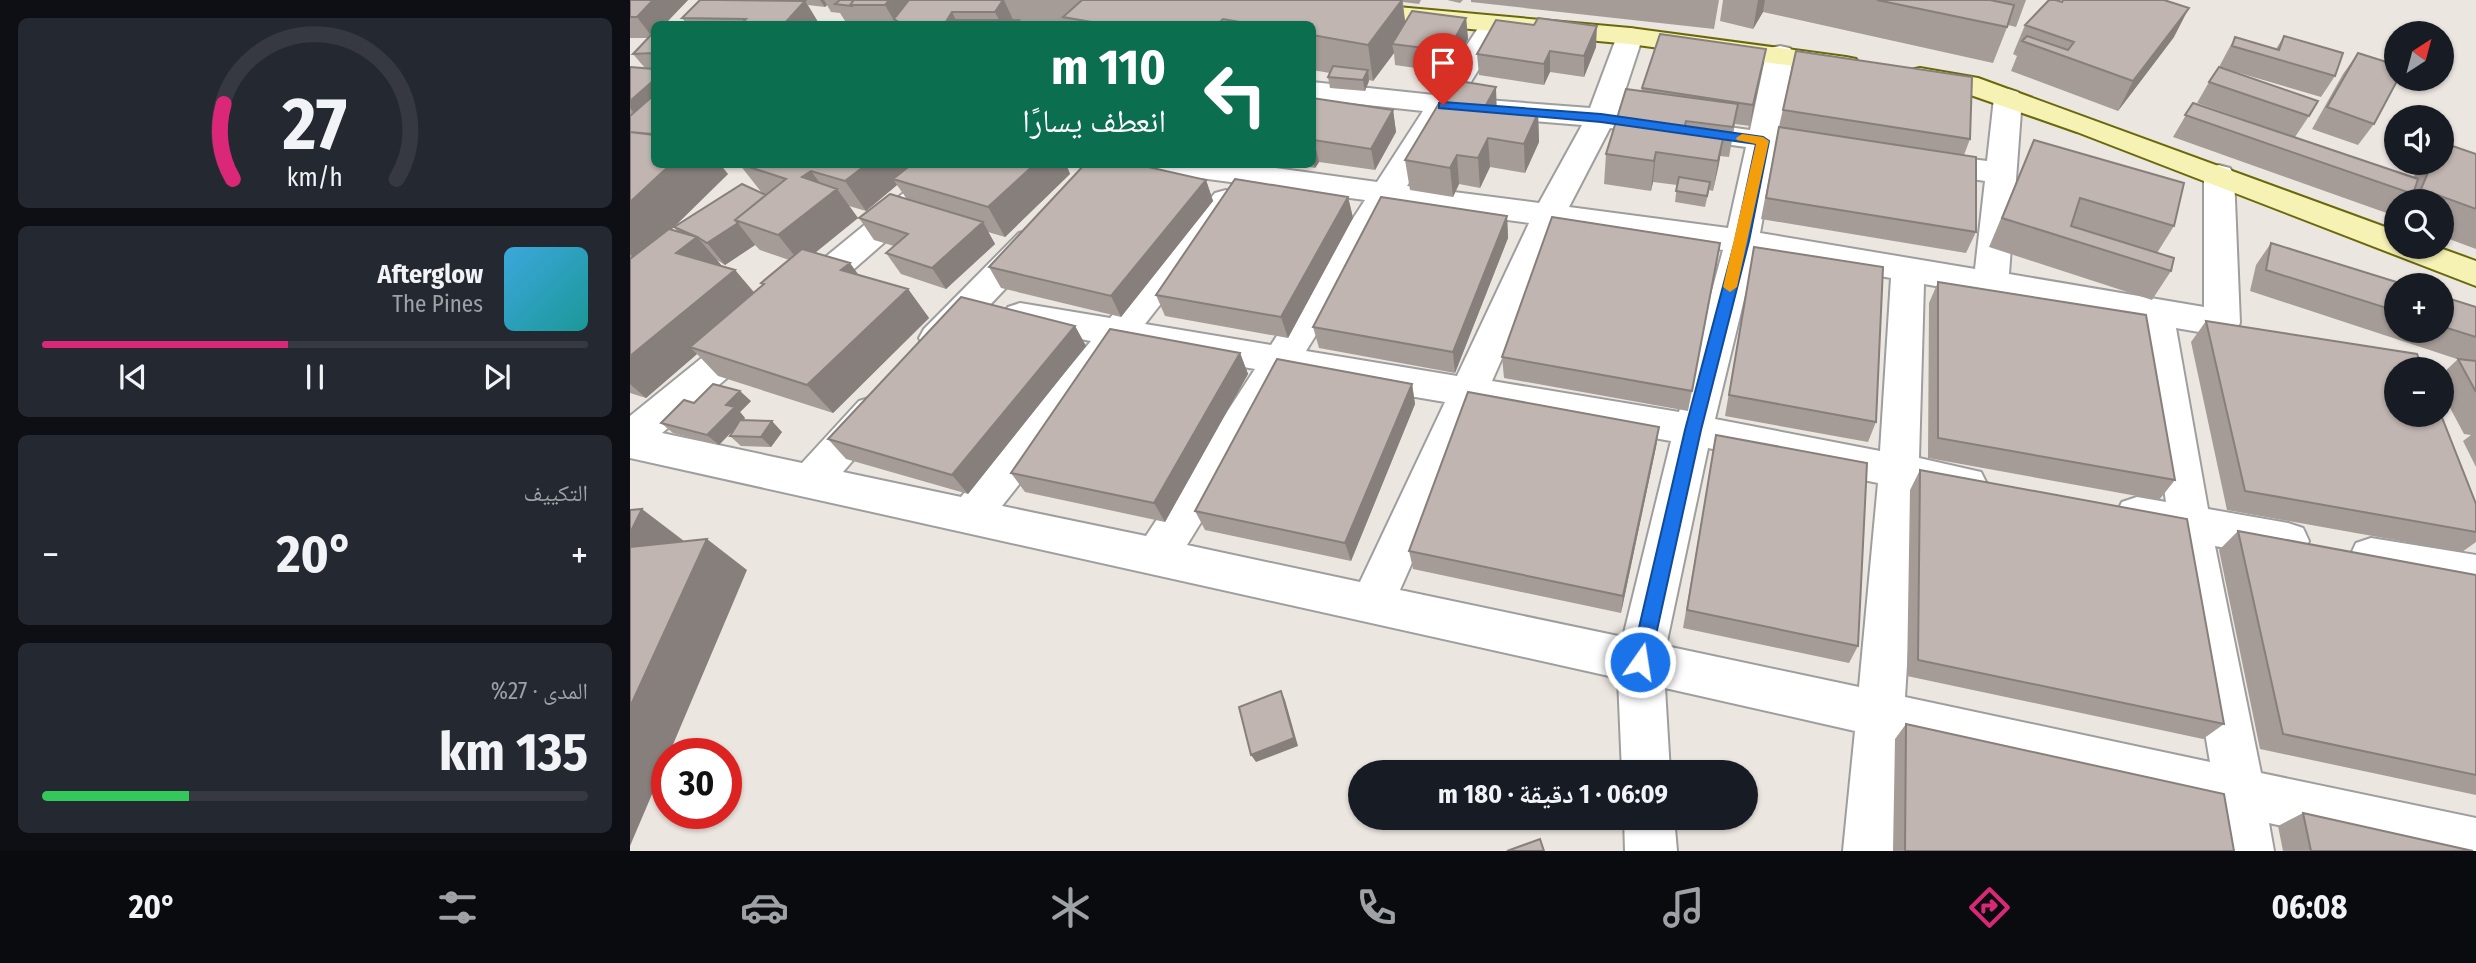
<!DOCTYPE html>
<html lang="ar">
<meta charset="utf-8">
<style>
body{margin:0;font-family:"Fira Sans Condensed","Noto Naskh Arabic",sans-serif;background:#242831;color:#f1f3f6;direction:rtl;height:100vh;display:flex;flex-direction:column;font-size:26px;white-space:nowrap}
*{box-sizing:border-box;margin:0}
p{font-size:23px;color:#9ea1a6}
.icon{flex:none;width:38px;height:38px;fill:none;stroke:currentColor;stroke-width:2;stroke-linecap:round;stroke-linejoin:round}
.map{position:relative;flex:1;overflow:hidden;direction:ltr}
.panel{display:flex;flex-direction:column;gap:18px;padding:18px;background:#0d0f14;width:630px}
.panel>*{flex:none}
.banner{position:absolute;left:21px;top:21px;width:665px;height:147px;border-radius:10px;box-shadow:0 2px 5px #0004;direction:rtl;background:#0b6e4f;color:#fff;overflow:hidden}
.needle{width:46px;rotate:36deg}
.buttons{position:absolute;left:1754px;top:21px;display:grid;gap:14px}
.buttons a{display:grid;place-items:center;width:70px;height:70px;border-radius:50%;background:#171b24;box-shadow:0 2px 5px #0004;font-size:35px}
.speed{position:absolute;left:21px;top:738px;display:flex;gap:14px;font-size:35px;font-weight:700;text-align:center}
.speed>*{display:grid;place-content:center;width:91px;height:91px;border-radius:50%;background:#171b24;box-shadow:0 2px 5px #0004;line-height:1}
.speed .limit{border:10px solid #d22;background:#fff;color:#111}
.pin{position:absolute;display:grid;place-items:center;width:60px;height:60px;color:#fff;margin:-72px -30px;border-radius:50% 50% 50% 0;rotate:-45deg;box-shadow:0 0 7px #0007}
.pin .icon{rotate:45deg}
.me{position:absolute;width:77px;margin:-38px;rotate:13deg;stroke-linejoin:round;filter:drop-shadow(0 0 5px #0008)}
.turn{display:flex;align-items:center;gap:24px;height:147px;padding:0 35px;font-size:32px}
.turn .icon{width:91px;height:91px;stroke-width:2.5}
.turn b{display:block;font-size:49px;line-height:60px}
.big{font-size:52px;font-weight:700;line-height:1.1}
.panel .card{flex:1;display:flex;flex-direction:column;justify-content:center;gap:10px;min-width:0;padding:0 24px;border-radius:10px;background:#242831}
.panel .dial{align-items:center;gap:0}
.dial svg{height:182px;overflow:visible;fill:none;stroke:#363941;stroke-width:7;stroke-linecap:round;text-anchor:middle}
.dial text{fill:#f1f3f6;stroke:none}
.song{display:flex;align-items:center;gap:21px}
.cover{width:84px;height:84px;border-radius:10px;background:linear-gradient(135deg,hsl(200 70% 55%),hsl(180 70% 35%))}
.played{height:7px;border-radius:4px;background:linear-gradient(90deg,#db2777 45%,#363941 45%)}
.keys{display:flex;justify-content:space-around;direction:ltr}
.heat{display:flex;justify-content:space-between;align-items:center;font-size:38px;direction:ltr}
.charge{height:10px;border-radius:5px;background:linear-gradient(90deg,#34c759 27%,#363941 0)}
.trip{position:absolute;left:718px;top:760px;width:410px;height:70px;border-radius:35px;background:#171b24;box-shadow:0 2px 5px #0004;font-weight:700;line-height:70px;text-align:center;direction:rtl}
.tab-bar{display:flex;height:112px;justify-content:space-around;align-items:center;background:#090b0e;color:#9ea1a6}
.tab-bar .icon{width:49px;height:49px}
.tab-bar .active{color:#db2777}
.tab-bar b{font-size:32px;color:#f1f3f6}
main{display:flex;flex:1;min-height:0}
.map>svg:first-child{display:block}
</style>
<main>
<div class="map">
<svg width="1846" height="851" viewBox="0 0 1846 851">
<rect width="100%" height="100%" fill="#ece6e0"/>
<g fill="none" stroke-linecap="round" stroke-linejoin="round">
<defs>
<path id="street" d="M863 17 872 19 876 25 831 98 960 108 987 36 991 30 1000 28 1009 30 1013 36 988 112 1120 130 1136 54 1140 48 1150 46 1160 48 1164 54 1149 134 1168 137 1172 144 1168 151 1157 153 1145 152 1130 233 1345 269 1355 181 1282 170 1278 163 1282 156 1293 153 1357 161 1364 98 1368 92 1378 89 1388 92 1392 98 1379 274 1574 307V175L1578 168 1589 165 1600 168 1604 175 1610 323 1605 332 1592 336 1546 328 1578 509 1658 523 1673 528 1679 541 1673 554 1658 559 1585 546 1631 773 1846 818V851H1763L1639 823 1644 851H1592L1588 812 1272 741 1265 851H1213L1225 731 1035 688 1040 772H992L988 678 0 458V416L110 327 123 323 136 327 141 336 136 345 32 433 172 463 229 401 242 397 255 401 261 412 255 423 213 472 331 497 461 341 378 325 372 316 378 307 390 303 480 318 585 193 596 190 607 193 612 200 515 324 641 345 735 200 540 174 529 171 525 164H617L747 182 793 111 682 99V82L804 95 854 19ZM821 114 952 125 909 203 777 186ZM980 128 1116 147 1098 228 939 207ZM766 205 899 223 827 376 676 351ZM930 227 1093 250 1049 412 862 381ZM1125 254 1261 278 1250 451 1085 419ZM1294 284 1510 322 1536 502 1507 497 1492 502 1486 514 1492 526 1542 538 1580 762 1275 697 1288 491 1337 501 1351 496 1357 484 1351 472 1289 458ZM497 347 625 369 516 536 372 506ZM661 376 815 402 730 582 557 545ZM850 408 1041 441 993 637 770 590ZM1078 448 1248 483 1229 687 1036 646Z
M309 164H344L184 304 172 307 160 304 155 295 160 286Z
M401 230 413 233 417 241 413 249 320 347 307 351 294 347 289 338 294 329 389 233Z
M1741 538 1846 555V593L1741 574 1726 569 1720 556 1726 543Z
M994 817H1044L1047 851H995Z"/>
<path id="secondary" d="M723 3 1000 28 1216 57 1226 59 1230 65 1226 71 1216 73 1000 44 714 17 710 11 714 5Z
M1290 68 1348 78 1766 231V247H1807L1846 261V286L1447 132 1332 92 1280 82 1276 76 1280 70Z"/>
</defs>
<use href="#street" stroke="#9e9e9e" stroke-width="4"/>
<use href="#secondary" stroke="#6a6909" stroke-width="4"/>
<use href="#street" fill="#fff" fill-rule="evenodd"/>
<use href="#secondary" fill="#f6f2b4" fill-rule="evenodd"/>
</g>
<path fill="#a59c97" fill-rule="evenodd" d="M0 0H58L35 24H24V164L98 174 41 230 48 232 44 227 132 193 110 165 277 169 282 164H436L440 174 375 237 358 232 365 244 316 289 271 274 256 253 264 246 244 240 229 218 276 198 267 185 236 211 219 206 228 218 185 253 229 275 278 289 299 318 203 413 88 376 67 354 16 398 0 393V67L15 68 3 54 18 38H0ZM125 245 130 250 159 260 131 283 133 285 124 292 105 270 92 267 87 260 95 265Z
M136 0H791L789 4 773 2 775 22 836 18 838 39 820 73 765 65 764 53 743 81 739 80 735 91 700 88 698 77 700 73 682 70V24H217L210 13 201 12 197 5 195 7 178 5 188 22 186 24H57L52 18 140 1Z
M817 0H833L830 3Z
M841 0H1089L1084 29 841 2Z
M1093 0H1396L1386 27 1378 25 1363 63 1133 12 1123 29 1090 21Z
M1395 25 1544 37 1488 111 1381 71 1387 56 1383 54Z
M1654 36 1705 76 1691 97 1589 67 1605 37 1646 49Z
M966 47 954 77 920 72 914 85 849 75 847 54Z
M1136 49 1120 126 1105 124 1099 157 1090 156 1083 191 1079 190 1075 207 1045 202 1047 185 1023 182 1021 191 974 184 976 154 1011 91 1012 88Z
M1166 51 1340 139 1334 155 1346 232 1336 253 1131 219 1148 131Z
M1728 53 1744 124 1728 145 1682 129 1713 74Z
M1579 82 1679 116 1665 137 1783 178 1786 172 1793 163H1811L1846 154V249L1811 236V201H1766V214L1765 216 1543 137 1563 103 1627 124 1567 103Z
M682 98 763 110 766 132 745 170 689 162 685 168 662 164H682Z
M867 106 908 113 909 142 895 173 860 167 850 188 829 184 823 197 780 190 775 160Z
M1404 140 1544 226 1527 253 1541 271 1522 300 1359 247Z
M576 180 583 201 491 317 371 288 359 267Z
M718 197 723 218 658 338 535 316 526 295Z
M877 216 878 238 825 373 689 348 683 327Z
M1641 243 1766 285V331H1811V296L1846 307V467L1833 441 1841 435 1834 434 1811 391V375L1828 359 1830 360 1620 291 1626 265Z
M1124 247 1246 422 1238 442 1095 416Z
M1087 264 1058 411 874 378 872 357Z
M1308 282 1545 480 1529 500 1298 458 1299 303Z
M1576 321 1846 504V542L1832 552 1597 510 1561 342Z
M445 326 456 346 338 494 216 459 198 439Z
M610 353 618 374 535 522 395 492 381 473Z
M782 384 785 404 721 561 575 530 565 511Z
M121 401 110 412 115 418 113 420 152 432 141 447 111 446 100 436 104 429 89 445 43 433 31 423 64 403Z
M1029 427 1026 447 991 613 783 569 779 551Z
M1086 435 1228 646 1219 663 1053 628Z
M1290 470 1594 724 1573 739 1277 676 1280 490Z
M1608 531 1846 575V795L1630 749 1589 550Z
M1276 724 1604 851H1263L1265 739Z
M1673 813 1843 851H1653L1648 826Z"/>
<path fill="#867f7b" d="M23 0H58L35 24H24V36L23 38 7 17Z
M190 0H194L197 5 195 7Z
M229 0H286L264 19 267 24H266L255 5Z
M373 0H374L385 24H371L365 12Z
M772 0 777 35 762 44 764 53 743 81 738 45Z
M1128 0H1135L1133 12 1123 29Z
M175 1 188 22 186 24H154Z
M1559 8 1544 37 1488 111 1503 81Z
M322 12 328 24 317 20Z
M836 18 838 39 820 73 818 51Z
M967 26 966 47 954 77V56Z
M1136 49 1132 70 1120 126 1123 105Z
M920 51V72L914 85V64Z
M738 70 739 81 735 91 733 80Z
M24 80V116L14 125 0 108V101Z
M866 87 867 116 856 105Z
M763 110 766 132 745 170 741 149Z
M908 113 909 142 895 173 894 144Z
M1094 134 1089 164 1083 191 1088 161Z
M858 138 860 167 850 188 848 158Z
M684 140 689 162 685 168 682 158V143Z
M1026 152 1023 182 1021 191 1024 161Z
M827 155 829 184 823 197 820 168Z
M41 164H90L98 174 8 262 0 254V202Z
M237 164H274L280 175 263 179 267 185 236 211 215 181Z
M405 164H436L440 174 375 237 358 207Z
M181 171 199 195 207 189 228 218 171 264 148 235 172 177Z
M576 180 583 201 491 317 481 296Z
M718 197 723 218 658 338 651 317Z
M877 216 878 238 825 373 823 352Z
M353 222 365 244 316 289 302 268Z
M108 223 125 245 95 265 77 243Z
M67 237 93 267 46 253Z
M220 263 241 292 211 270Z
M105 270 130 300 60 347 67 354 16 398 0 384V356Z
M278 289 299 318 203 413 177 385Z
M445 326 456 346 338 494 322 475Z
M610 353 618 374 535 522 524 503Z
M782 384 785 404 721 561 715 543Z
M110 391 121 401 110 412 115 418 89 445 77 435 96 405Z
M142 421 152 432 141 447 131 437Z
M1029 427 1026 447 991 613 993 596Z
M12 509 54 541 0 552V533Z
M77 539 117 570 39 754H37V759L0 846V707Z
M651 691 655 700 668 746 626 762 621 755Z"/>
<path fill="#c0b5b0" stroke="#867f7b" stroke-width="2" d="M0 0H23L7 17H0Z
M70 0H89L175 1 154 24H111L116 19 52 18Z
M210 0H224L220 5 221 6 205 4Z
M224 0H259L255 5H220Z
M279 0H373L365 12H322L317 20H389L386 24H272L264 19Z
M452 0H772L738 45 682 35V24H621L593 19 588 24H473L433 17Z
M1247 0H1360L1384 5 1377 27Z
M1419 0H1426L1432 2 1433 0H1534L1559 8 1503 81 1392 41 1397 36 1438 50 1444 42 1395 25Z
M782 11 836 18 818 51 762 44Z
M908 18 967 26 954 56 920 51 914 64 847 54 866 20 904 25Z
M1030 34 1136 49 1123 105 1012 88Z
M21 35H24V53L3 54Z
M1654 36 1713 53 1705 76 1602 46 1605 37 1649 50Z
M1166 51 1342 77 1340 139 1153 110Z
M1728 53 1766 65V79H1768L1744 124 1697 107Z
M703 66 738 70 733 80 698 77Z
M0 67 24 69V80L0 101Z
M1589 67 1688 101 1679 116 1579 82Z
M823 80 866 87 856 105 908 113 894 144 858 138 848 158 827 155 820 168 775 160Z
M996 89 1108 104 1103 127 1056 121 1054 129 1094 134 1088 161 1026 152 1024 161 976 154Z
M24 95V132L22 134 0 132V116Z
M682 98 763 110 741 149 684 140 682 143Z
M1563 103 1788 179 1783 194 1555 115Z
M1149 127 1346 157V232L1136 198Z
M0 132 24 135V164H41L0 202Z
M1404 140 1554 183 1544 226 1450 198 1441 226 1544 258 1541 271 1372 218Z
M1811 142 1846 154V209L1791 189 1802 163H1811Z
M110 164H237L215 181 181 171 172 177 207 189 148 235 105 220 156 179Z
M282 164H405L358 207 263 179Z
M455 164H505L576 180 481 296 359 267Z
M1049 177 1080 182 1077 196 1046 191Z
M605 179 718 197 651 317 526 295Z
M112 184 136 195 105 220 108 223 77 243 67 237 44 227Z
M260 194 353 222 302 268 256 253 278 234 229 218Z
M751 197 877 216 823 352 683 327Z
M922 217 1090 243 1062 391 872 357Z
M39 229 67 237 46 253 105 270 0 356V259Z
M1641 243 1776 285H1766V311L1636 270Z
M1124 247 1253 267 1246 422 1099 395Z
M172 249 220 263 211 270 278 289 177 385 60 347 134 284 131 283Z
M1308 282 1516 315 1545 480 1308 438Z
M1811 296 1846 307V337L1811 326Z
M331 297 445 326 322 475 198 439Z
M1576 321 1787 354 1793 369H1766V415H1811L1846 504V532L1615 491Z
M480 329 610 353 524 503 381 473Z
M647 359 782 384 715 543 565 511Z
M1828 359 1846 361V392Z
M83 384 110 391 96 405 105 407 77 435 31 423 54 400 64 403Z
M838 392 1029 427 993 596 779 551Z
M110 420 142 421 131 437 100 436Z
M1086 435 1237 463 1228 646 1057 610Z
M1290 470 1557 519 1594 724 1288 660Z
M12 509 0 533V510Z
M1608 531 1846 575V775L1653 734Z
M77 539 0 707V547Z
M651 691 664 738 621 755 609 707Z
M1276 724 1594 794 1604 851H1275Z
M1673 813 1843 851H1681Z
M910 839 914 851H877Z"/>
<path fill="#1a73e8" stroke="#114b97" stroke-width="2" d="M813 102 971 114 1133 137 1139 141 1119 241 1071 430 1020 662 1017 668 1010 671 1004 668 1001 662 1055 430 1105 241 1126 144 971 122 809 108V103Z"/>
<path fill="#f59e0b" d="M1112 134 1133 137 1139 141 1107 287 1100 292 1093 287 1126 144 1107 140 1106 138Z"/>
</svg>
<div class="buttons">
<a><svg class="needle" viewBox="-14 -14 28 28"><path d="M0-13l5 13h-10z" fill="#e53935"/><path d="M0 13l5-13h-10z" fill="#9ea1a6"/></svg></a>
<a><svg class="icon" aria-label="sound" viewBox="0 0 24 24"><path d="M4 9h4l5-4v14l-5-4H4zM17 9q2 3 0 6"/></svg></a>
<a><svg class="icon" aria-label="search" viewBox="0 0 24 24"><circle cx="10" cy="10" r="6"/><path d="M15 15l6 6"/></svg></a>
<a>+</a>
<a>−</a>
</div>
<div class="speed"><div class="limit">30</div></div>
<div class="pin" style="left:813px;top:105px;background:#d93025"><svg class="icon" aria-label="arrive" viewBox="0 0 24 24"><path d="M6 21V4h12l-3 4 3 4H6"/></svg></div>
<svg class="me" style="left:1010px;top:662px" viewBox="-20 -20 40 40"><circle r="17" fill="#1a73e8" stroke="#fff" stroke-width="3"/><path d="M0-11L8 9 0 5-8 9z" fill="#fff"/></svg>
<div class="trip">06:09 · 1 دقيقة · 180 m</div>
<div class="banner">
<div class="turn"><svg class="icon" aria-label="left" viewBox="0 0 24 24"><path d="M17 20v-9H6M10 6l-5 5 5 5"/></svg><div><b>110 m</b>انعطف يسارًا</div></div>
</div>
</div>
<section class="panel">
<div class="card dial"><svg viewBox="0 0 100 80">
<path d="M14 69A42 42 0 1 1 86 69"/>
<path d="M14 69A42 42 0 0 1 10 36" stroke="#db2777"/>
<text x="50" y="56" font-size="32" font-weight="700">27</text>
<text x="50" y="72" font-size="11">km/h</text>
</svg></div>
<div class="card">
<div class="song"><i class="cover"></i><div><b>Afterglow</b><p>The Pines</p></div></div>
<div class="played"></div>
<div class="keys"><svg class="icon" aria-label="previous" viewBox="0 0 24 24"><path d="M18 5L8 12l10 7zM5 5v14"/></svg><svg class="icon" aria-label="pause" viewBox="0 0 24 24"><path d="M8 5v14M16 5v14"/></svg><svg class="icon" aria-label="next" viewBox="0 0 24 24"><path d="M6 5l10 7-10 7zM19 5v14"/></svg></div>
</div>
<div class="card"><p>التكييف</p>
<div class="heat"><a>−</a><b class="big">20°</b><a>+</a></div>
</div>
<div class="card"><p>المدى · 27%</p><b class="big">135 km</b><div class="charge"></div></div>
</section>
</main>
<nav class="tab-bar">
<b>06:08</b>
<svg class="icon active" aria-label="directions" viewBox="0 0 24 24"><path d="M12 3l9 9-9 9-9-9zM9 14v-3h6M13 9l2 2-2 2"/></svg>
<svg class="icon" aria-label="music" viewBox="0 0 24 24"><path d="M9 18V5l10-2v13"/><circle cx="6" cy="18" r="3"/><circle cx="16" cy="16" r="3"/></svg>
<svg class="icon" aria-label="phone" viewBox="0 0 24 24"><path d="M5 4h4l2 5-3 2q2 4 5 5l2-3 5 2v4C11 20 4 13 5 4z"/></svg>
<svg class="icon" aria-label="climate" viewBox="0 0 24 24"><path d="M12 3v18M4 7l16 10M4 17L20 7"/></svg>
<svg class="icon" aria-label="car" viewBox="0 0 24 24"><path d="M5 17H2v-5l4-1 3-4h7l3 4 3 1v5h-3M9 17h6M6 11h13"/><circle cx="7" cy="17" r="2"/><circle cx="17" cy="17" r="2"/></svg>
<svg class="icon" aria-label="filters" viewBox="0 0 24 24"><path d="M4 7h16M4 17h16"/><circle cx="9" cy="7" r="2"/><circle cx="15" cy="17" r="2"/></svg>
<b>20°</b>
</nav>
